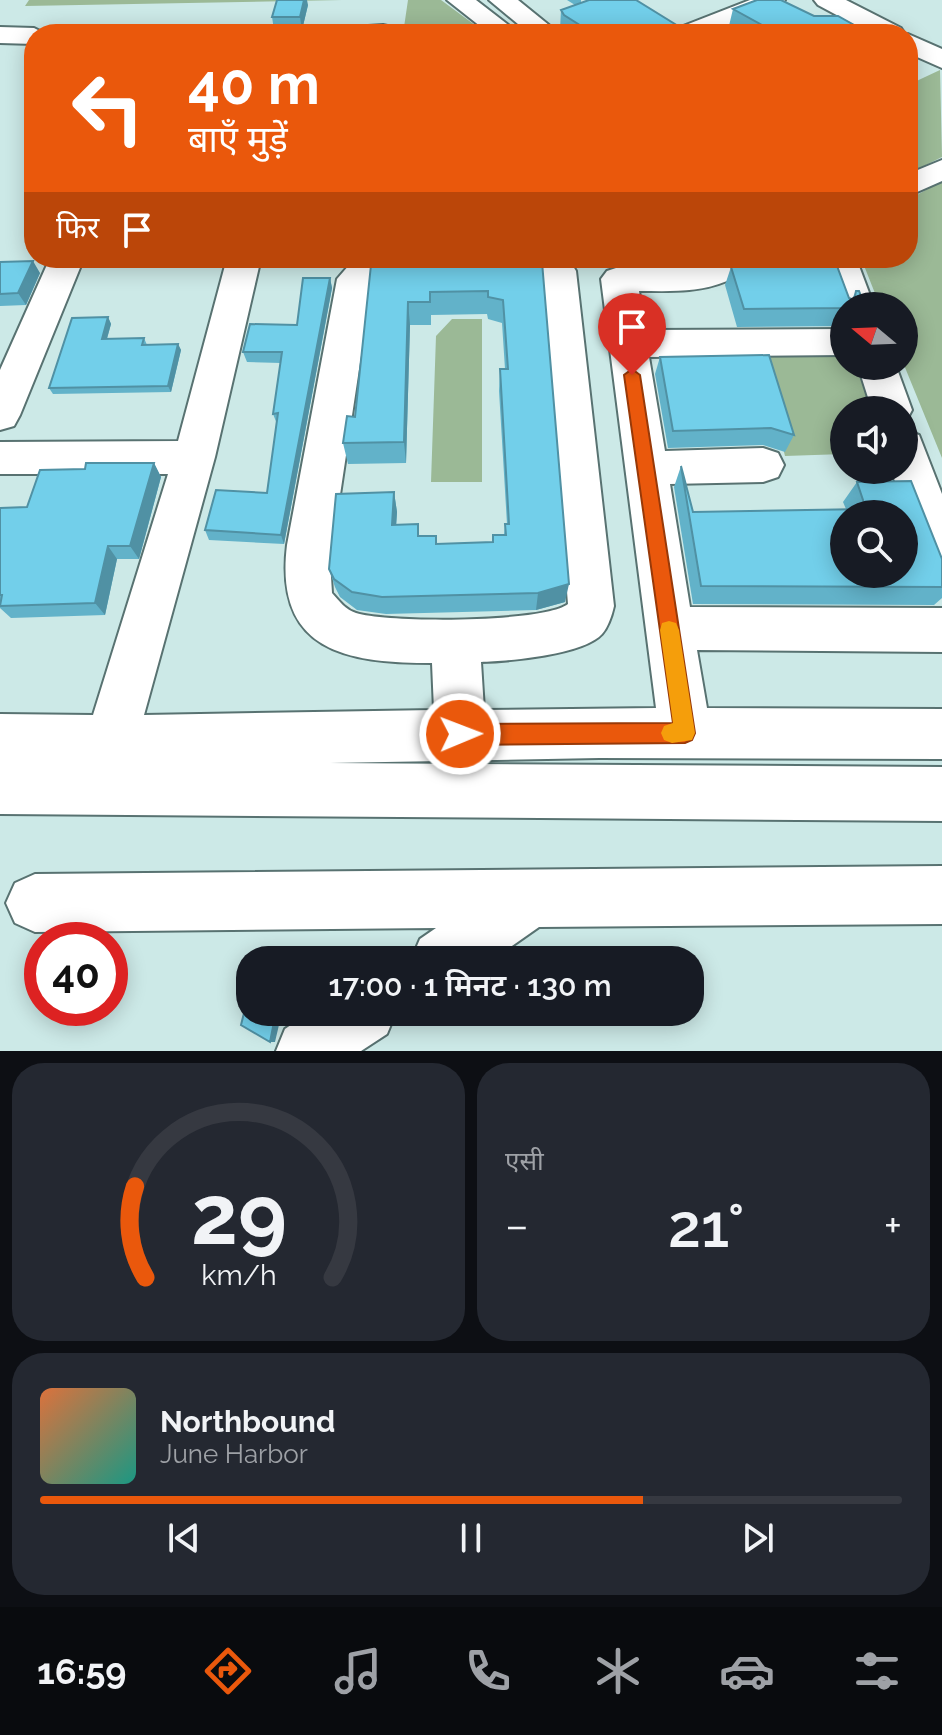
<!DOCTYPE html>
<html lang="hi">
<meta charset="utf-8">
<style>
body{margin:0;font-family:Raleway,"Noto Sans Devanagari",sans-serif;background:#242831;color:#f1f3f6;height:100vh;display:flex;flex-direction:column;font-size:30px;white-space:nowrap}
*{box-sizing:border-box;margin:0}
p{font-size:26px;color:#9ea1a6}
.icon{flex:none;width:44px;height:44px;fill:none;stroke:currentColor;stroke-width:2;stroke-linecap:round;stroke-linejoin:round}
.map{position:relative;height:1051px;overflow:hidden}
.details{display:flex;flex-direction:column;gap:12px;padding:12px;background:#0d0f14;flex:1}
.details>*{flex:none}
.top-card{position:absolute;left:24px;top:24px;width:894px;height:244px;border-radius:32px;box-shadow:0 4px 20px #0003;background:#ea580c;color:#fff;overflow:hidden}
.needle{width:52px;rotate:289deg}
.controls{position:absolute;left:830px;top:292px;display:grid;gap:16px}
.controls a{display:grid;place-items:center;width:88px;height:88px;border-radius:50%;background:#171b24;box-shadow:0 4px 20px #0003;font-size:40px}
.speed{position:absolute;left:24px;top:922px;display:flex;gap:16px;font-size:40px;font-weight:700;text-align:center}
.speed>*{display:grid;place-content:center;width:104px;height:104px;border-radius:50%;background:#171b24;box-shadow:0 4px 20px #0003;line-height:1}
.speed .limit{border:12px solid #d22;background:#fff;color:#111}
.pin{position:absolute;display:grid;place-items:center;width:68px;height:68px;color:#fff;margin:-82px -34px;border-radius:50% 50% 50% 0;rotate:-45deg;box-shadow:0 0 8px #0007}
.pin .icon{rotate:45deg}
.me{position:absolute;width:88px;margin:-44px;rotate:89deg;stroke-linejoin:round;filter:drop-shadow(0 0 6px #0008)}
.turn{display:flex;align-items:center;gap:28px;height:168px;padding:0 32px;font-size:36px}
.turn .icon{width:104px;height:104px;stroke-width:2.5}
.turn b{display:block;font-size:56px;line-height:68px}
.then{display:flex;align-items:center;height:76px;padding:0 32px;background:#0003;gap:16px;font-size:30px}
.big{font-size:60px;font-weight:600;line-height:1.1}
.details .widget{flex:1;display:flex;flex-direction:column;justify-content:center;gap:12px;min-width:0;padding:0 28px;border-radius:32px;background:#242831}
.details .dial{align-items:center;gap:0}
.dial svg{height:208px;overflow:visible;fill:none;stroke:#363941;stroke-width:7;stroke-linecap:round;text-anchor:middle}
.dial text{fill:#f1f3f6;stroke:none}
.song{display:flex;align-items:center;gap:24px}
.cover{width:96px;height:96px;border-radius:12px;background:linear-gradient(135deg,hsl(20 70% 55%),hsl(170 70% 35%))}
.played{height:8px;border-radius:4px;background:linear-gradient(90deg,#ea580c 70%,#363941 70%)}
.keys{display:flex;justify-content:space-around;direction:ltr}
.heat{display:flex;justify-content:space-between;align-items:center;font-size:44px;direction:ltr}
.details .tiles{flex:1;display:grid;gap:12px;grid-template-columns:1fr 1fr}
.widget:last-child{grid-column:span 2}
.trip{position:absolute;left:236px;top:946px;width:468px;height:80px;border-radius:32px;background:#171b24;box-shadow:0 4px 20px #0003;font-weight:600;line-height:80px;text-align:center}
.tab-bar{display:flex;height:128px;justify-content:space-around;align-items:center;background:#090b0e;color:#9ea1a6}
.tab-bar .icon{width:56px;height:56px}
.tab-bar .selected{color:#ea580c}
.tab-bar b{font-size:36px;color:#f1f3f6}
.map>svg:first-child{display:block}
</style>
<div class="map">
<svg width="942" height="1051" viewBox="0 0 942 1051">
<rect width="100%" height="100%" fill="#cce9e7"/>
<path fill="#9bb996" d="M29 0H342L25 6Z
M408 0H441L487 34H403Z
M940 70 942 157 908 174V85Z
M942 181V458L904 365V306H880L861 258H908V200Z
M452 319H482V482H431L436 336Z
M844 348V366H866L878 410H844V454L785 456 760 354Z"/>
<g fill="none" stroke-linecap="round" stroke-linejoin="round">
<defs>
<path id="minor" d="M447 0H476L520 34H490Z
M489 0H518L560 34H530Z
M750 0H785L781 5 710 34H674L678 28Z
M814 0H846L901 28 905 34H872L818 5Z
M383 25 392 27 396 33 334 34 338 28Z
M0 27 34 28 46 34H34V44L0 43Z
M908 34 942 49V68L908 53Z
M942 160V181L908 196V174Z
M50 258H84L20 415 14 426 0 430V370Z
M227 258H261L215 457 144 715 434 710 432 663C346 663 274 651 287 545L337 279 350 264 368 258H568L576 271 614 606C612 615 608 627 602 634 583 655 509 661 481 662L484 710 656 708 601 279 607 271 619 267H696L705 258H739L727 281C698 293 670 291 639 291L645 330 844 329V355L649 357 665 451 763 448 778 453 784 465 778 477 763 482 670 484 690 607 942 608V652L697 650 707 708 942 709V759L599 758 330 763 942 767V821L0 814V714L93 715 168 474H0V442L178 441ZM542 274 568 604C543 623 388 623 356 613 346 610 339 601 332 593L330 561 372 283 389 275Z
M822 258H856L874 306H844L843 315Z
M858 366H896L912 410 906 421 904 410H872Z
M904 430 919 435 942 494V574L926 569 891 470H904Z
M942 866V924L539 927 492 960H411L420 939 436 928 35 932 15 923 6 903 15 883 35 874Z
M310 1012H396L387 1034 361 1051H276L285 1029Z"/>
</defs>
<use href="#minor" stroke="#587271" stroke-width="4"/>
<use href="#minor" fill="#fff" fill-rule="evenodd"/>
</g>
<path fill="#62b2c9" d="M567 0H581V3L691 34H562L560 30 561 10 575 5Z
M308 5 302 30H274L272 17Z
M733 9 814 16 870 34H735L728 30Z
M294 258H332L331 267 296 268Z
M0 262 40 273 26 305 0 306Z
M542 262 565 602 536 610 386 614 357 610 340 597 335 587 329 569 394 492 397 512 396 525 436 544 493 542 504 535 505 524H507L499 391 500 369H505L502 323 488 319 487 314 431 315V325H410L406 463 348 464 343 443 355 417 371 265Z
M731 267 852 299 856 291 865 306H844V326L737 327 725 285Z
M330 278 332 288 284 544 209 540 205 530 267 493 277 424 273 414 281 363 247 362 243 352 297 325Z
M108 317 111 324 107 339 144 338 147 345 178 344 181 350 171 392 53 394 49 388Z
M660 357 794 435 785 452 763 445 668 448 655 374Z
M154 463 161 477 139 559H117L105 615 11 618 0 608V508L27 507 85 469Z
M681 466 693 512 846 509 843 502 857 482 942 559V598L934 605 693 604 674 487Z"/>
<path fill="#5091a4" d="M304 0H307L308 5 302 30 300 17Z
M33 261 40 273 26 305 18 293Z
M330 278 332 288 284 544 281 535Z
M408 302 410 325 406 463 404 442Z
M108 317 111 324 105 345 102 339Z
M178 344 181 350 171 392 168 386Z
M154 463 161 477 139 559 130 546Z
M394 492 397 512 395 544 392 525Z
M108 546 117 559 105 615 95 603Z
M569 584 565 602 536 610 538 593Z
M276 1012H282L275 1042H270Z"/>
<path fill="#72cfea" stroke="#5091a4" stroke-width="2" fill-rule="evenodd" d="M277 0H304L300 17H272Z
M589 0H636L691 34H594L564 15 561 10Z
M757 0H781L814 16H838L870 34H778L733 9Z
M738 258H834L849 298 854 300 856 291H859L865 306H844V308L744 309 731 267Z
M33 261 18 293 0 294V262Z
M542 262 569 584 538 593 382 597 352 592 334 579 329 569 336 494 394 492 392 525 418 524V536H436V544L493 542V535H506L505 524H509L500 369H508L503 300 488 297V291L430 292V302H408L404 442 343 443 347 416 355 417 371 265Z
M303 278H330L281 535 205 530 216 490 267 493 278 413 273 414 282 352H243L250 324 297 325Z
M108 317 102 339 144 338 142 345 178 344 168 386 49 388 72 318Z
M769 355 794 435 771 428 673 431 660 357Z
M86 463H154L130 546H108L95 603 0 606 2 595H0V508L27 507 40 470 85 469Z
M681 466 693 512 866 509 857 482 911 481 942 559V587L701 586ZM844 514H904V574H844Z
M259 953 288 957 287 960H257Z
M250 989V1012H276L270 1042 241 1025Z"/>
<path fill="#ea580c" stroke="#983908" stroke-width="2" d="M632 369 640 375 695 733 692 740 685 743 460 745 452 742 449 734 452 727 460 724 673 723 624 375Z"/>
<path fill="#f59e0b" d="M669 621 676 623 679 630 695 733 692 740 672 743 664 740 661 733 664 726 673 723 660 630 662 623Z"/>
</svg>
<div class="controls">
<a><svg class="needle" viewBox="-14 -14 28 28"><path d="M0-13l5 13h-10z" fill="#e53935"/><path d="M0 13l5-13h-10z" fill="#9ea1a6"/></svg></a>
<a><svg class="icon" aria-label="sound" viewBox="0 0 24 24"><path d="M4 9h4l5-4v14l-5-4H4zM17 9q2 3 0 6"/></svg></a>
<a><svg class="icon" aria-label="search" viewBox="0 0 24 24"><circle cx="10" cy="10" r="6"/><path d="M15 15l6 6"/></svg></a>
</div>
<div class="speed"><div class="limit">40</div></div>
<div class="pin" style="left:632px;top:375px;background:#d93025"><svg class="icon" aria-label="arrive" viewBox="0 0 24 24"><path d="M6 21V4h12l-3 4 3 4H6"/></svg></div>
<svg class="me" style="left:460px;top:734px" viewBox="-20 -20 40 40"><circle r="17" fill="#ea580c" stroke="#fff" stroke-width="3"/><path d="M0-11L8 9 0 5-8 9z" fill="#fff"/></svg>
<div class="trip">17:00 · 1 मिनट · 130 m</div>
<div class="top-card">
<div class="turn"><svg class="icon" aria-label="left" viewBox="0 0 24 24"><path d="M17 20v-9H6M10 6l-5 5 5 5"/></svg><div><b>40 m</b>बाएँ मुड़ें</div></div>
<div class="then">फिर<svg class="icon" aria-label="arrive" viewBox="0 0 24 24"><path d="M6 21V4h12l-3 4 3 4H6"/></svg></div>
</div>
</div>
<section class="details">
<div class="tiles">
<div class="widget dial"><svg viewBox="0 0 100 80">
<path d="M14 69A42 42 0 1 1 86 69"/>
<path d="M14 69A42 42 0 0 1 10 34" stroke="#ea580c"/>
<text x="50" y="56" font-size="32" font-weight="700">29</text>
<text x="50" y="72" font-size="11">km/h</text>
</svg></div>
<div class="widget"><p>एसी</p>
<div class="heat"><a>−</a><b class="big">21°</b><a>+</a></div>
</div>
<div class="widget">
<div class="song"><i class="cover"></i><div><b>Northbound</b><p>June Harbor</p></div></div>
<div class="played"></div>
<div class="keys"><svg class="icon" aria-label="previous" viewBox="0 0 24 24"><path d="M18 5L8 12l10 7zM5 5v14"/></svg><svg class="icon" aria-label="pause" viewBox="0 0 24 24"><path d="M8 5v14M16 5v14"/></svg><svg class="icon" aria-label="next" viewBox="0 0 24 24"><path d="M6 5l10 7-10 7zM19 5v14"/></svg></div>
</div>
</div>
</section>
<nav class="tab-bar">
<b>16:59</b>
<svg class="icon selected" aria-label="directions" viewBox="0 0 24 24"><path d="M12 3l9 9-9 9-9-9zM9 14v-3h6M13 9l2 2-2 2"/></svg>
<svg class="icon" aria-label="music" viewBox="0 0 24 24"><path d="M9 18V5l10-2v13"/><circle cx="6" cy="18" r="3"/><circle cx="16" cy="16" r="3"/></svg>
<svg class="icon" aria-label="phone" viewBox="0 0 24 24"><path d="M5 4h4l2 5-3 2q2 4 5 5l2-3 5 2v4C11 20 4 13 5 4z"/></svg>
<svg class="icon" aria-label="climate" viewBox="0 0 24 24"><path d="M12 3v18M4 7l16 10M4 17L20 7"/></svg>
<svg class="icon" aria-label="car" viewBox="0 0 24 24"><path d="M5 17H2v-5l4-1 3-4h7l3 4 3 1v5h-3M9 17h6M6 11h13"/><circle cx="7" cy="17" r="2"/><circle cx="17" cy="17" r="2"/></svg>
<svg class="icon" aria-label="filters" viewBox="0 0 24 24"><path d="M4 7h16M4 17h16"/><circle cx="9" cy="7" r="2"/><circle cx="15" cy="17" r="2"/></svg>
</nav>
